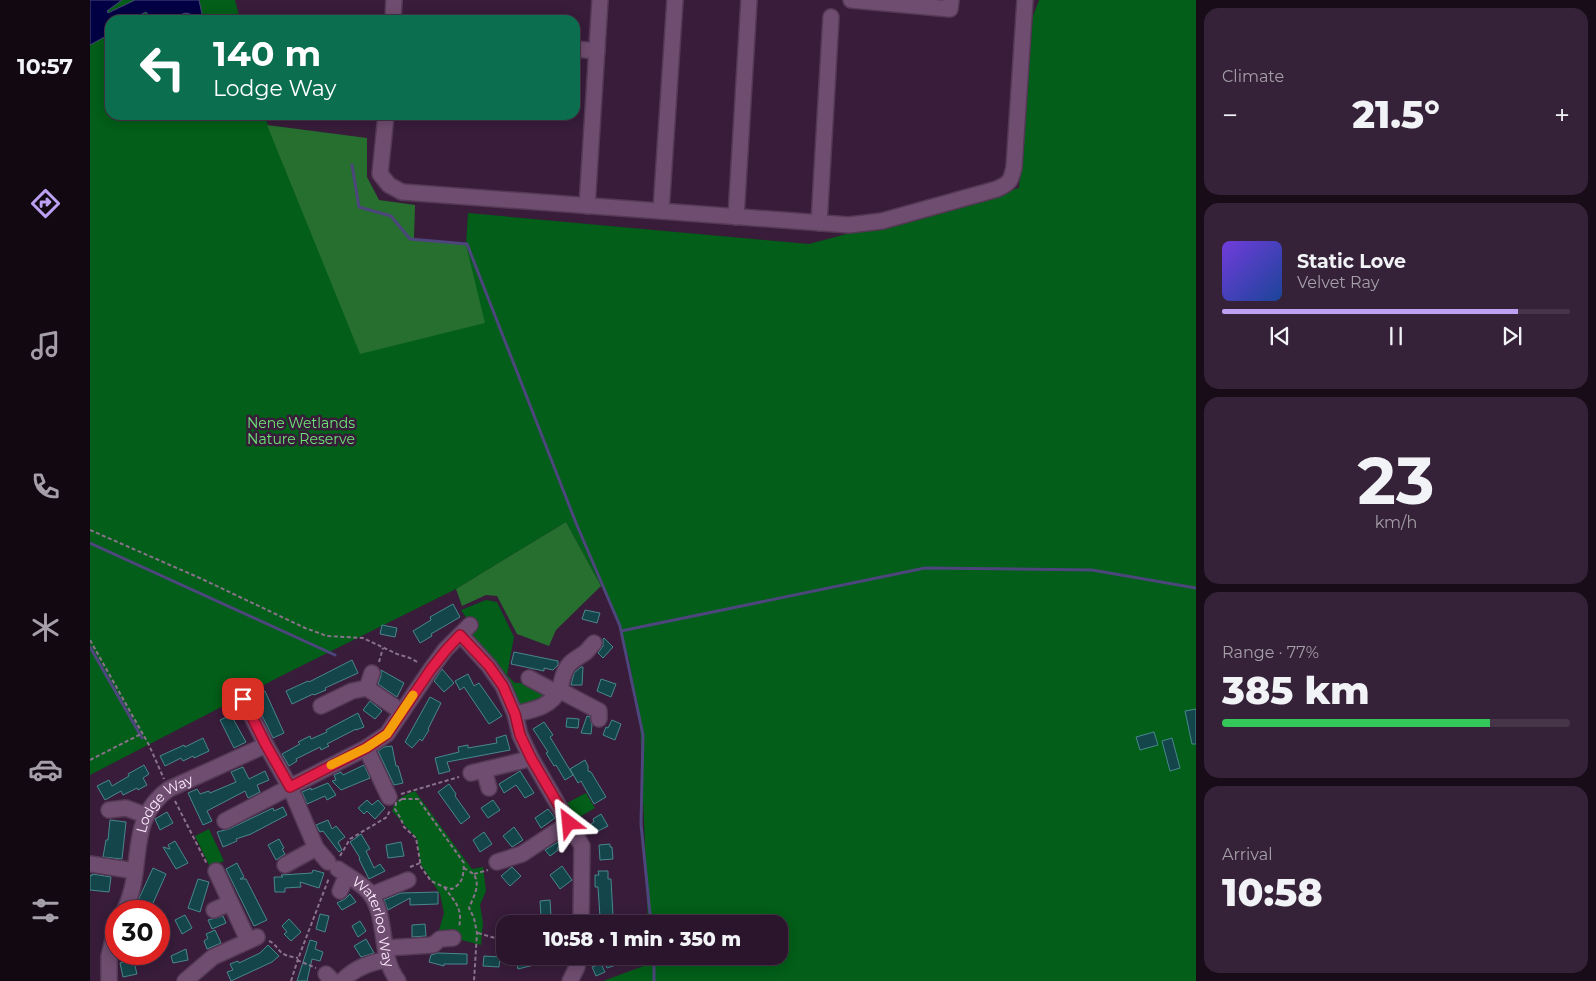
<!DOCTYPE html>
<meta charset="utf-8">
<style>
body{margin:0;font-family:Montserrat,sans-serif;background:#362238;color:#f1f3f6;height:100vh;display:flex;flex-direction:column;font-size:19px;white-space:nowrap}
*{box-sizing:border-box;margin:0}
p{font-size:16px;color:#a59fa9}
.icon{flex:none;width:28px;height:28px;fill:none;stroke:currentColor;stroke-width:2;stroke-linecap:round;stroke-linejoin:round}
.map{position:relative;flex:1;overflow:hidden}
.side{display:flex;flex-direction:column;gap:8px;padding:8px;background:#170c18;width:400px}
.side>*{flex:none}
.hud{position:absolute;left:15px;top:15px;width:475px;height:105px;border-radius:15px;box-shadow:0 2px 12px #0003,0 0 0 1px #463448;background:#0b6e4f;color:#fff;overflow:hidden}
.speed{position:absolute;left:15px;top:900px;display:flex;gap:10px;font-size:25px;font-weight:700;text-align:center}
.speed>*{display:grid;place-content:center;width:65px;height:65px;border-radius:50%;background:#2a152c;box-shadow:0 2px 12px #0003,0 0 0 1px #463448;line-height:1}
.speed .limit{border:8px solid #d22;background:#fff;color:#111}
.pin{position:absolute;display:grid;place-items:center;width:42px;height:42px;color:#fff;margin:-21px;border-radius:10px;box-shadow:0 2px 8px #0006}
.me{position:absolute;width:55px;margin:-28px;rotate:331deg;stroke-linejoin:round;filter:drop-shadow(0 0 4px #0008)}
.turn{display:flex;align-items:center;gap:18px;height:105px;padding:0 25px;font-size:22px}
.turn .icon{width:65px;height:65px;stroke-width:2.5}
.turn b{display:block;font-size:35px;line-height:42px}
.big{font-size:38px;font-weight:800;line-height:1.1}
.side .card{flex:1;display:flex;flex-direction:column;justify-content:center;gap:8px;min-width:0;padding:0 18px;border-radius:15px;background:#362238}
.side .dial{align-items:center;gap:0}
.dial b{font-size:65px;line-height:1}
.song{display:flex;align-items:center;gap:15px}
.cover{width:60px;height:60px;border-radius:8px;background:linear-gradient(135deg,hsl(260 70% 55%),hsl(220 70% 35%))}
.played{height:5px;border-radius:2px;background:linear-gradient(90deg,#bca0f2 85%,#463448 85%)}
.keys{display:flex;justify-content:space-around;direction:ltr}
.heat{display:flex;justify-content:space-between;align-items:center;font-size:28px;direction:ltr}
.charge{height:8px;border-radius:4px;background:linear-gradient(90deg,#34c759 77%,#463448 0)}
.trip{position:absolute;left:406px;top:915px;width:292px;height:50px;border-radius:15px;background:#2a152c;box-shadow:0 2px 12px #0003,0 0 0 1px #463448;font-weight:800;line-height:50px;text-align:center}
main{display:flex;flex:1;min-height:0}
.tab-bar{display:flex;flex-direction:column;width:90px;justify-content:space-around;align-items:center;background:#110812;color:#a59fa9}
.tab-bar .icon{width:35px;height:35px}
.tab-bar .selected{color:#bca0f2}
.tab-bar b{font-size:22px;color:#f1f3f6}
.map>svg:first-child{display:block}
</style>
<main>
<nav class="tab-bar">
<b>10:57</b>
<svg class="icon selected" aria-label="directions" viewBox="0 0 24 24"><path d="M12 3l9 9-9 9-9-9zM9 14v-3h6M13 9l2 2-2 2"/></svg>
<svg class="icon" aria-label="music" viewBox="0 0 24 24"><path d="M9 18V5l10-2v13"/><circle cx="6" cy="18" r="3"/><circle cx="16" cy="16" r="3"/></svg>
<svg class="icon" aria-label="phone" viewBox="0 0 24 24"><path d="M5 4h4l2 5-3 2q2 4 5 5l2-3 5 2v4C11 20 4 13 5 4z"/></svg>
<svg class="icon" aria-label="climate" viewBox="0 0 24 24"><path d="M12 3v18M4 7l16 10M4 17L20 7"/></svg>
<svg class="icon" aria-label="car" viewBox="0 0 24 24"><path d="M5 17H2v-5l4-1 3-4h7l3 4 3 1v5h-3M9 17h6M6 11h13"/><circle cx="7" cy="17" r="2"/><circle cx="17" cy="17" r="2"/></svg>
<svg class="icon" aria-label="filters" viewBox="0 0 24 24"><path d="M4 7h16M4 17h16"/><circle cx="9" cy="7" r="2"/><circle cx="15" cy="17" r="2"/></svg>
</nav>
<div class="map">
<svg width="1106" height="981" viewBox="0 0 1106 981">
<rect width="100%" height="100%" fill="#381c3a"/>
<path fill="#025e18" d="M0 0H145L150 20H20V115H175L178 126 324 240 376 245 378 213 719 244 929 188 943 16 949 0H1106V981H513L559 964V956H690V924H558L550 722 539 659 522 606 476 522 366 589 189 677 0 775Z
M396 600 407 602 424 637 417 675 425 683H438L458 694 449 701 431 705 415 678 379 638 384 629 371 610Z
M325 791 382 869 393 867 396 891 390 905 393 923 391 945 348 934 354 913 350 894 330 863 327 839 302 811C305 799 314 795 325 791Z
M496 793 505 808 486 819 477 803Z
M119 829 134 861 120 867 105 836Z"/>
<path fill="#276f2f" d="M177 125 277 138V177L289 200 325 205 324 239 376 245 395 323 270 354Z
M476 522 511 586 466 630 459 646 427 634 407 596 396 595 372 606 366 589Z"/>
<path fill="#010044" stroke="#4d467c" d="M0 0H32L17 11 18 13 45 0H109L112 14 111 16H107L96 13 73 20H60L58 14 56 12 40 20H20V34L0 45Z"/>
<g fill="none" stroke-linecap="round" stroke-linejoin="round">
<path stroke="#4d467c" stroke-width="3" d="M262 165 269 207 301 216 320 239 377 244 486 523 530 626 553 735 551 824 561 924
M0 543 245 655
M531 631 835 568 1002 570 1106 588
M0 647 52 738
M564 956V981"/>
</g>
<path fill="#14454b" stroke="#49878e" d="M363 604 370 617 341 634 342 636 330 643 323 631 341 620 340 617Z
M495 610 510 613 507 623 492 619Z
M292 625 307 628 305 637 290 634Z
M514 638 523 647 513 658 508 653 513 646V639Z
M424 652 468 661V665L463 670 454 668V671L421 664Z
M262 660 268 673 235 688 236 690 224 695 223 694 202 704 196 691 218 681 219 682Z
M491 667H493L492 685H481L484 673Z
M352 669 364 683 354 692 344 681Z
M291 670 314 683 307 697 288 684 291 676Z
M378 674 384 686 389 683 412 716 399 724 374 687 370 690 365 681Z
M511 679 526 684 521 697 507 691Z
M175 691 194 733 183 738 163 697Z
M340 697 351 703 338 729 339 730 332 741 330 739 322 748 315 742Z
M280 701 292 711 285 719 273 710Z
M1106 709V744H1102L1095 711Z
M268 713 274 727 266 730V729L237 744 239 746 231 750 230 747 206 759 207 761 199 766 192 754 210 744 208 742 220 736 221 739 237 732 236 730Z
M141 715 156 742 144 748 130 720Z
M497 716 500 717 502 725 501 734 491 733Z
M477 718 489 719 488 728 476 727Z
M522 720 531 724 525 740 513 735 516 727 518 728Z
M454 722 463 735 460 737 483 775 475 780 466 765 464 766 456 753 458 752 443 729Z
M1064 732 1068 745 1050 750 1046 737Z
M416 735 420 750 357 762 360 771 349 774 345 758 369 752 368 747 378 745V748L407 743 406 738Z
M113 738 119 751 104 758 103 756 93 761 91 758 75 766 70 756 94 745 95 747Z
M1082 738 1090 768 1080 771 1072 741Z
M302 746 306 766H308L313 783 304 785 288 751 294 747Z
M495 760 498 766V771L501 772 516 797 504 804 491 781 488 783 480 769Z
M54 765 59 774 53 778 57 785 48 790 47 788 33 795 31 791 15 800 7 786 19 780 22 786 39 776 38 774Z
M274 765 280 778 251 790 242 781 246 780 244 775 251 772 253 775Z
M153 767 159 779 175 771 179 780 167 785 170 792 158 798 155 791 117 811 122 821 113 825 98 793 107 789 110 794 119 791 120 793 146 782 141 772Z
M430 771 444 793 435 798 426 785 414 793 409 784Z
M238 783 246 795 237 800 235 796 217 804 212 792 221 788V790Z
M359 784 366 794 365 796 380 817 371 824 348 792Z
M277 800 282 805 288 800 295 808 285 819 277 811 274 814 268 808Z
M403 800 410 810 398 818 391 808Z
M193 807 197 815 161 834 146 839 147 841 133 847 127 832 139 829 183 808 184 811Z
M458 809 465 818 451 828 445 818Z
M77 812 83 823 70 830 65 819Z
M511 814 518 826 506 832 501 824 504 822 503 819Z
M20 820 36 822 32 859 13 857 16 840H18Z
M238 820 242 829 246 826 255 837 248 842 252 850 249 852 233 831 230 832 226 825Z
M424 827 433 840 422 847 413 836Z
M394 832 402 844 390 852 383 840Z
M271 834 280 849 276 851 284 868 290 864 295 871 279 879 269 859 270 858 260 842Z
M189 839 194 848 192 849 195 854 186 860 178 845Z
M85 841 98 863 86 869 73 847 80 849 78 845Z
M311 842 314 856 298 858 296 845Z
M468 842 470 846 467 848 468 850 460 856 455 850Z
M520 844V847H522L523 859 510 860 509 845Z
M147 863 154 877 150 879H156L177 920 164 926 136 869Z
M472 866 482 880 470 889 460 875Z
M422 867 431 876 420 886 411 876Z
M63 868 76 874 60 910 46 905Z
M223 870 234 873 229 888 210 882 211 887 195 888V892H185L184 877H193L191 875 222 873Z
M508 871H518V879H521L523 916 510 917 508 887H505V875H509Z
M2 874 21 877 19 892 0 890V875L2 876Z
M108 879 119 882 110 912 98 908Z
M348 892V904L320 905V898L298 910 294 900 311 893Z
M260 894 266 902 252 910 247 903 255 899Z
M460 900 461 916 451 917 450 901Z
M230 914 239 916 235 932 226 929Z
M95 915 102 928 92 934 85 920Z
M133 916 136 923 122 929 118 920Z
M199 919 211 932 201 941 194 934 197 932 192 926Z
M270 921 276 931 268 937 262 926Z
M335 924 336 936 322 937V925Z
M125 930 131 943 117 949 114 941 118 938 116 934Z
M276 939 284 953 271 957 264 946Z
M220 940 227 942 225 949 233 952 230 961 222 959 217 981H207Z
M178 945 189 956 182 962 141 981 137 972 143 970 140 964 148 961 149 963 170 953Z
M96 949 98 960 83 963 81 956Z
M348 953 377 954V964H354V966L339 962 341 955Z
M33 954H42L47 974 33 977 30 963 34 962Z
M394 956 410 957 409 967 393 966Z
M425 956H442L444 965 428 969Z
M512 956H522L526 965 517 968Z
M511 964 515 972 506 976 502 967Z"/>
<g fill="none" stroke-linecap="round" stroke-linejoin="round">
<defs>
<g id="minor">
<path d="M761 0 860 9 861 0"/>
<path d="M303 20 304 0"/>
<path d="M485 49 507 51"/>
<path d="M296 115 290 174 299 185 312 192 759 225 792 221 907 189C920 183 921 181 924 167L935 0"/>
<path d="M497 206 510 0"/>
<path d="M571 211 585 0"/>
<path d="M646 217 659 0"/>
<path d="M729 223 741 17"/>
<path d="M371 635 399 666 413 686 425 714 430 735 441 758 492 846 491 924"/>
<path d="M439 678 467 693"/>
<path d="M277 688 282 673"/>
<path d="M469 690 509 711V719"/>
<path d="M153 699 176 745"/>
<path d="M231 706 262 691 277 688 312 712"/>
<path d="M425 714C443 710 462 707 470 688 472 681 473 672 478 666 483 659 490 657 496 652 499 649 501 646 504 643"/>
<path d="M276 748 299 797"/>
<path d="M394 770 399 788"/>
<path d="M381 773 431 761 441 758"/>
<path d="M19 810 36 808 55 815"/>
<path d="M135 821 200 787 226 848 238 862"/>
<path d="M407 862 432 854 479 823"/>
<path d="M0 864 45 871"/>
<path d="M195 865 226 848"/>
<path id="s1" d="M248 869C259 877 275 885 282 896 298 922 289 957 308 981"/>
<path d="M126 871 158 940"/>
<path d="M250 891 257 875"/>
<path d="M281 895 318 880"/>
<path d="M124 910 140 903"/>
<path id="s2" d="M34 911C56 869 35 820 79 789L176 745 200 787 276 748 297 734 341 669 355 650 380 625"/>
<path d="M296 948 343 945 350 939 363 938"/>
<path d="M236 974 243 981"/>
<path d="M19 981V956L26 927"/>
<path d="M95 981 123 957 167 937"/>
<path d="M252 981C265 968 279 962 297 960"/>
<path d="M480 981 487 967 489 956"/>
</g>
</defs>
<use href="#minor" stroke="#543955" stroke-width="18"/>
<path stroke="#8b728c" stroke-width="2" stroke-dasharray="4 2.5" stroke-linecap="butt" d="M0 530 112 579 215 628 237 636 273 638 307 654 320 658 329 663
M0 640 59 745 74 779
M289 662 293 648
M0 760 53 733
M311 794 369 777
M312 799H328L374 863C373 876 374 882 362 889L354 887 341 881 331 867 326 838 314 827 311 819 305 809 306 803Z
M85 801 117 864
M250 856 260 839 297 817 300 810
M320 867 330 863
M374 868C377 870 382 872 384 875 391 885 383 898 379 908L384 918 387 933 384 981
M384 874 398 870
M354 887C365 902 373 908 369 927
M388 933 415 941
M179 941C186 944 187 949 192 953 196 956 203 957 208 958
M207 960 226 968
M201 981 208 959 239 878"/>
<use href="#minor" stroke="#6f4d70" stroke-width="15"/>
</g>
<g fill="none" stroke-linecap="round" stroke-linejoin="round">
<defs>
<path id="route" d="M153 699 176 745 200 787 276 748 297 734 341 669 356 650 370 635 399 666 413 686 425 714 430 735 441 758 479 823"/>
</defs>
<use href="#route" stroke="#92132f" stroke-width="12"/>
<use href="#route" stroke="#e11d48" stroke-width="9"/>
<path stroke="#f59e0b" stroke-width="9" d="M241 765 276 748 297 734 323 695"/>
</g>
<g text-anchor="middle" stroke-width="5" stroke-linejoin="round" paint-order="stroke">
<g font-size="14" fill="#6ee478" stroke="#381c3a">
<text x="211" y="428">Nene Wetlands<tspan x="211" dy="16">Nature Reserve</tspan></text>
</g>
<g font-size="14" fill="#feebfe" stroke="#381c3a">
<text dy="5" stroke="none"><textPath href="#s2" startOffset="120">Lodge Way</textPath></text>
<text dy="5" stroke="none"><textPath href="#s1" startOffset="68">Waterloo Way</textPath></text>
</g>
</g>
</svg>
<div class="speed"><div class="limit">30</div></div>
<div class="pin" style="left:153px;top:699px;background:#d93025"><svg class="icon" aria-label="arrive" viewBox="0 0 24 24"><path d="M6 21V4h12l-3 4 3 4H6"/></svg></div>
<svg class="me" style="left:479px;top:823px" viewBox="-20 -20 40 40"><path d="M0-17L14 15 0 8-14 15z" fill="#e11d48" stroke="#fff" stroke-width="4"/></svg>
<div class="trip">10:58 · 1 min · 350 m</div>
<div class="hud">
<div class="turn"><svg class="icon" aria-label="left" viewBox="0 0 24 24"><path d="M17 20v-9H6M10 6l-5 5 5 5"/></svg><div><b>140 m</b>Lodge Way</div></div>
</div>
</div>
<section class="side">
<div class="card"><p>Climate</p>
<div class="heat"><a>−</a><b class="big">21.5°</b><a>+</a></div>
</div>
<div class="card">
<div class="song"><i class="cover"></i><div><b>Static Love</b><p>Velvet Ray</p></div></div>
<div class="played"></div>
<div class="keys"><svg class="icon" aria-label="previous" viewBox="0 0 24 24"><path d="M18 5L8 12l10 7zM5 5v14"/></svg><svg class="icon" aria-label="pause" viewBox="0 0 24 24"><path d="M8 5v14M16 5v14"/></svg><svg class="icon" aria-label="next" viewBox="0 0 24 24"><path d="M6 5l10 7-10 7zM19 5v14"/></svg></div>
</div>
<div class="card dial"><b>23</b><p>km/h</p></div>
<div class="card"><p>Range · 77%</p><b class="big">385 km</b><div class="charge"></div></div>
<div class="card"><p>Arrival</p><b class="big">10:58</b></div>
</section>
</main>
